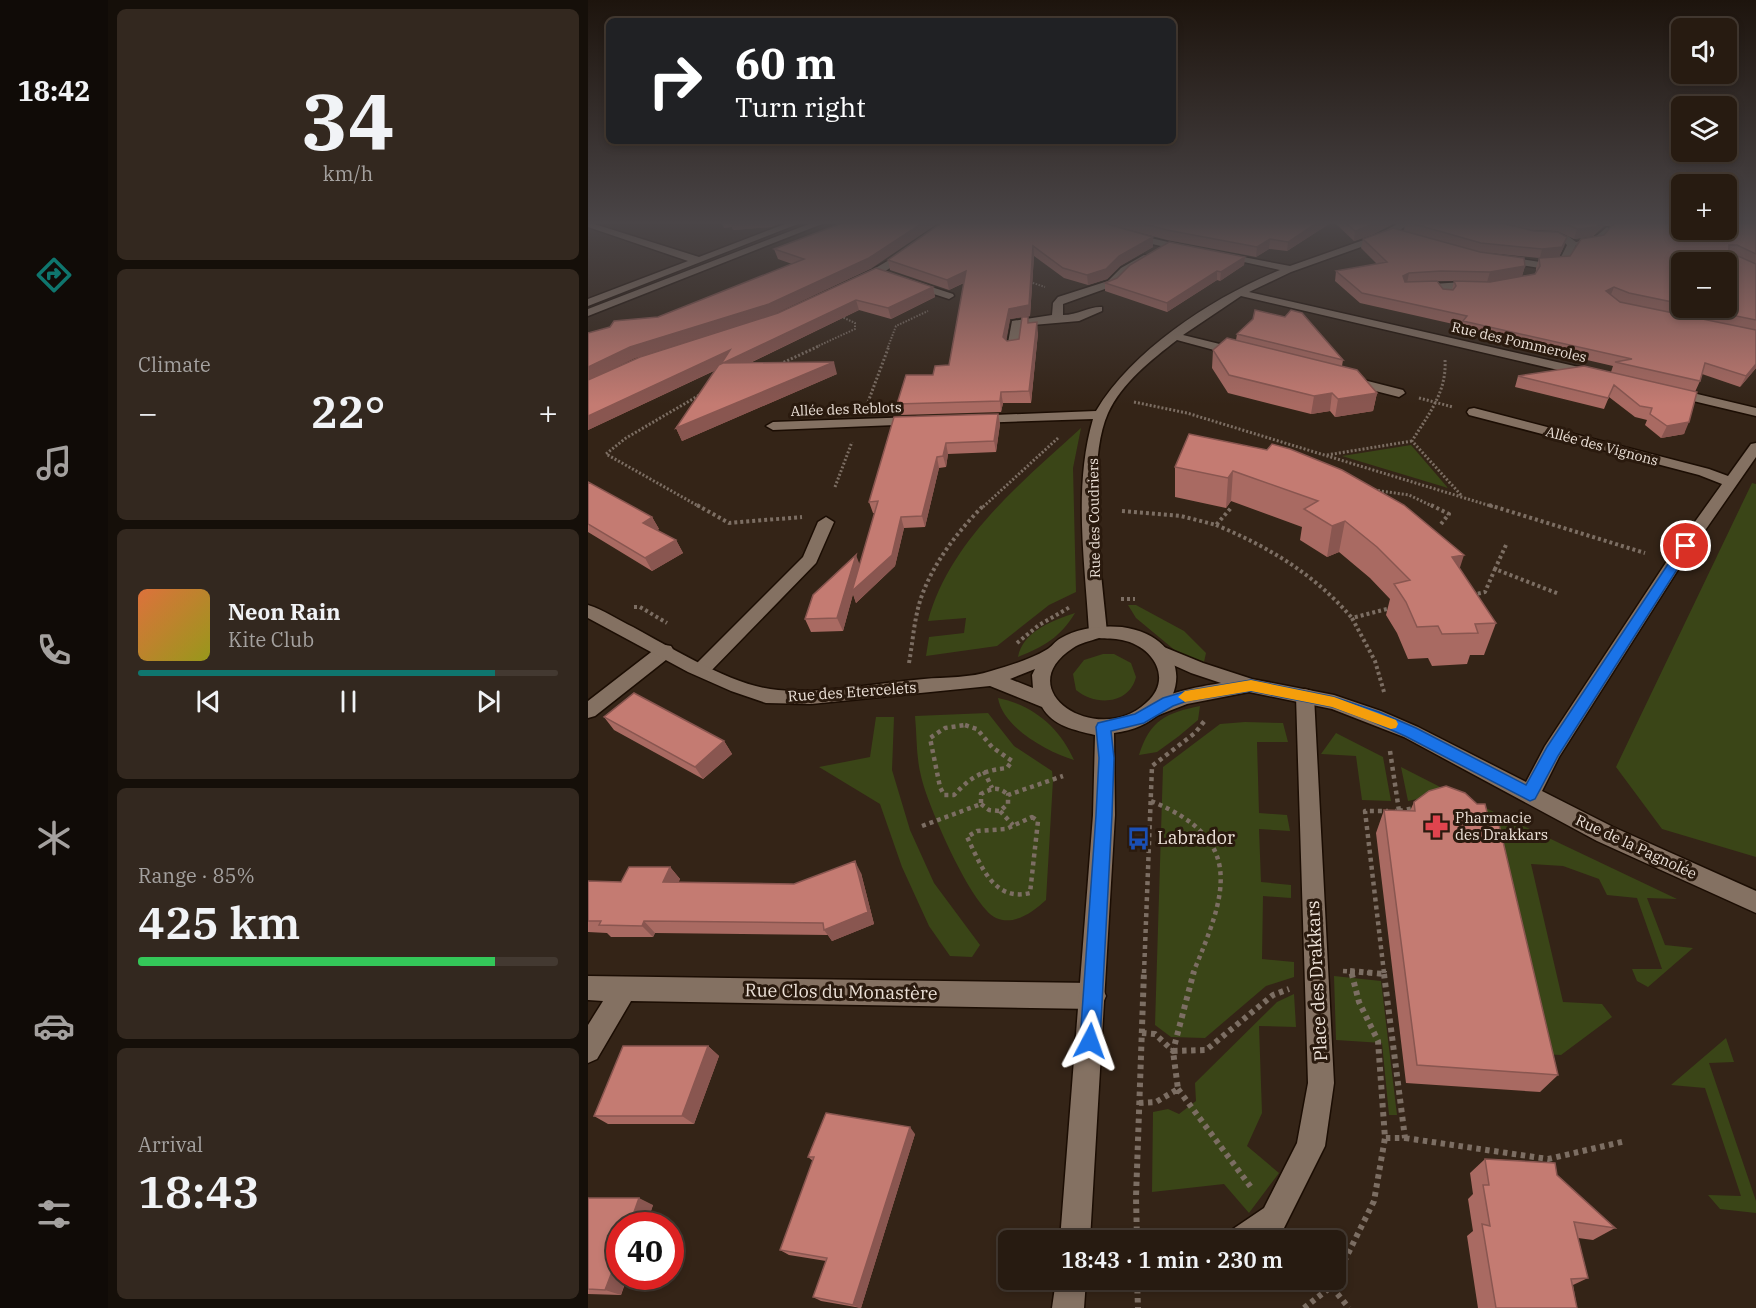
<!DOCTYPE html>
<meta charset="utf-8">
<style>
body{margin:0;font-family:"IBM Plex Serif",serif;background:#33281f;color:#f1f3f6;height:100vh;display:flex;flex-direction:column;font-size:22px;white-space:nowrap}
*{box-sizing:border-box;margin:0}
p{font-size:20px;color:#a4a19f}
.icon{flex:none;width:33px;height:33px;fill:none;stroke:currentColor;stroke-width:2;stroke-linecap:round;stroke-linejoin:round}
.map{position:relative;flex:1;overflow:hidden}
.sheet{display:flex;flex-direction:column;gap:9px;padding:9px;background:#150f09;width:480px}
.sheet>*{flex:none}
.banner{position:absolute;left:18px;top:18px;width:570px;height:126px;border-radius:9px;box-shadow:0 3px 9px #0003,0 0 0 2px #433931;background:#202124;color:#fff;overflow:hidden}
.tools{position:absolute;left:1083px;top:18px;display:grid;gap:12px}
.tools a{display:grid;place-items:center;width:66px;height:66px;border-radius:9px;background:#271b11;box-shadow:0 3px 9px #0003,0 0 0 2px #433931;font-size:30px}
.speed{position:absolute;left:18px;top:1212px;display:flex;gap:12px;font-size:30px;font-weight:700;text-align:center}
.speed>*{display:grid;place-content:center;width:78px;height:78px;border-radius:50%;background:#271b11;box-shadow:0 3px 9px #0003,0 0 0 2px #433931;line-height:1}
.speed .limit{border:9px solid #d22;background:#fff;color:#111}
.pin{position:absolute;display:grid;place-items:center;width:51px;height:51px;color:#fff;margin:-26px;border:3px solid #fff;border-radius:50%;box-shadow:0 2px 6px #0007}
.me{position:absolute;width:66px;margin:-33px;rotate:4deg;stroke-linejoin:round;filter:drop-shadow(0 0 4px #0008)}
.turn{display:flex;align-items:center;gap:21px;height:126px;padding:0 30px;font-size:27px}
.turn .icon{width:78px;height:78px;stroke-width:2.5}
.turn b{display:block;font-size:42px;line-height:51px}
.big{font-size:45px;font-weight:600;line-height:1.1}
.sheet .widget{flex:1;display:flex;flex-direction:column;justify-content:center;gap:9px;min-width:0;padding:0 21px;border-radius:9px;background:#33281f}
.sheet .dial{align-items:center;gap:0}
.dial b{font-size:78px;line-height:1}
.song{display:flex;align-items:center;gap:18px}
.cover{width:72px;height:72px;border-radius:9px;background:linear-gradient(135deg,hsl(20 70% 55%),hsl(60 70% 35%))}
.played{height:6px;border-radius:3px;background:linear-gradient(90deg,#0f766e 85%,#433931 85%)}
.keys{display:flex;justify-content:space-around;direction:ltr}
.heat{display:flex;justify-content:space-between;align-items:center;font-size:33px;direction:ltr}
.charge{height:9px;border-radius:4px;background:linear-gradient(90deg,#34c759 85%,#433931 0)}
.trip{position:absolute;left:410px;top:1230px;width:348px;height:60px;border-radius:9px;background:#271b11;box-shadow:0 3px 9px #0003,0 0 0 2px #433931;font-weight:600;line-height:60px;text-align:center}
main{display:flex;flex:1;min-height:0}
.tab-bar{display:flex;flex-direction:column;width:108px;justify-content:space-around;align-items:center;background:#100b07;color:#a4a19f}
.tab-bar .icon{width:42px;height:42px}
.tab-bar .on{color:#0f766e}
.tab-bar b{font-size:27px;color:#f1f3f6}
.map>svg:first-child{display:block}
</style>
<main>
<nav class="tab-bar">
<b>18:42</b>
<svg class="icon on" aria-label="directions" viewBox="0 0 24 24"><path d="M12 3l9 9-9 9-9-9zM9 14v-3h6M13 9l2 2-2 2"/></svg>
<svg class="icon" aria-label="music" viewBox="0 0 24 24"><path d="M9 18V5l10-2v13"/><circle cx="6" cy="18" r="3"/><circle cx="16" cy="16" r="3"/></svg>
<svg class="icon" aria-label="phone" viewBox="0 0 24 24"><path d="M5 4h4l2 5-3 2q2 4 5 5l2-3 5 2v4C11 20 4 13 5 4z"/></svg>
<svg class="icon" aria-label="climate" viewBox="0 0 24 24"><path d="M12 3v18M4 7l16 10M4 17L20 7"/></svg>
<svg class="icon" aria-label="car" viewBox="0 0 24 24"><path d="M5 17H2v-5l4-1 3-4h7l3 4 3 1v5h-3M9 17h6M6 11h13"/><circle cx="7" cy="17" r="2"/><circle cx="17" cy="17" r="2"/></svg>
<svg class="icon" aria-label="filters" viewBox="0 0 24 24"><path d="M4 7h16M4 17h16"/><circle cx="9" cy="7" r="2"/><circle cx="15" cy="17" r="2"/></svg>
</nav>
<section class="sheet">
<div class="widget dial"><b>34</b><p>km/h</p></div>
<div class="widget"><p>Climate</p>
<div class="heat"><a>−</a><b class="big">22°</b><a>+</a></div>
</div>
<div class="widget">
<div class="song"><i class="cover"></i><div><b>Neon Rain</b><p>Kite Club</p></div></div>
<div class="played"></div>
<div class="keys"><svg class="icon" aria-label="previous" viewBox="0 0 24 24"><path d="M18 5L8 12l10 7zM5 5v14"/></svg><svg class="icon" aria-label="pause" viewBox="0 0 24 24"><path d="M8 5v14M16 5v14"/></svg><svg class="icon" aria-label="next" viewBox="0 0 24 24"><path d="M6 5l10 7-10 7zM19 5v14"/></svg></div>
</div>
<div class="widget"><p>Range · 85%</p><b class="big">425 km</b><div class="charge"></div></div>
<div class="widget"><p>Arrival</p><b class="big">18:43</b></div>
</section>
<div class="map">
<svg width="1168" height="1308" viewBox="0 0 1168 1308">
<rect width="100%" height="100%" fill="#342417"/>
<path fill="#3a4517" d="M493 428 485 468 488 592 461 605 409 646 338 656 341 637 376 633 378 618 340 621C361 541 434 482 493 428Z
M823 445 860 488 754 456Z
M1164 483 1168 484V857L1074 829 1028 767Z
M540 605H548L596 631 618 653 616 662 589 652 548 618Z
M487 613C473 637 455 647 430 657 435 631 464 621 487 613Z
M515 654H526L543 663 548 677C541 705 507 706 488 690L485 674 496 660Z
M410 698C445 705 472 728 486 760 460 752 415 728 410 698Z
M612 706 610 720 591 736 569 752 551 755C562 720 578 713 612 706Z
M400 713 426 746 464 771 465 780 458 900C445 912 426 926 408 918 383 906 339 804 333 776 328 757 329 736 327 716Z
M288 717H306L304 770 322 830 346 883 392 945 384 957 362 956 341 926 314 867 292 804 231 767 282 757Z
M657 722 695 723 700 742H669L671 813 699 815 702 831 671 829 673 882 703 885V898L675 896 674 959 706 962V977L678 986 617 1038 583 1037 567 1025 575 767 632 724Z
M748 733 795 757 803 801 774 800 768 756 733 754Z
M813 767 862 792 820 801Z
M883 801 1089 899 1059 898 1077 945 1105 948 1060 987 1049 981 1044 969H1074L1049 898 1019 895 1011 879 975 866 943 864 975 1002 1014 1004 1024 1017 973 1055 950 1054Z
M746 976 793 981 809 1115H801L794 1043 748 1040Z
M706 994 708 1027 671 1026 674 1113 659 1146 691 1173 661 1213 636 1184 564 1192 565 1112 580 1109 591 1114 608 1101 607 1083 689 1002Z
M1138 1038 1146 1062 1121 1063 1168 1201V1213L1132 1209 1120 1195 1153 1196 1117 1088 1083 1085Z"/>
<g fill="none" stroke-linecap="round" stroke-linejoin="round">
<defs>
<path id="lane" d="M238 517 246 522 228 563 120 674 114 676 108 674 105 669 108 664 215 557 230 522Z
M717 689 724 691 726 696 746 1083 737 1146 696 1228 680 1240H641L645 1229 676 1208 709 1143 720 1083 708 696 710 691Z"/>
<path id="street" d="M0 222 111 257 202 222H215L0 306V299L100 261 0 227Z
M813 222H824L801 237 703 272 661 292 1004 370 1008 371V377L1004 378 653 296 595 335 656 350V356L652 357 589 340C563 360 534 383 520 413 497 464 514 575 519 632L516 636 510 638 504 636 501 632C497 562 485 487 505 419L387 423 382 422 380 419 382 416 508 411C545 349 626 297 692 270L629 256V252L702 266 787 236Z
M1019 227 1024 230 1012 242 988 245 979 263 952 268 914 262 909 259 914 256 952 262 972 259 979 245 974 240 952 235V231L980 236 988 242 1006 238Z
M541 233 602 247 604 249 599 252 538 238 536 236Z
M320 249 325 252 323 254 293 274 272 283 267 280Z
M556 255 564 257 541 272 528 285 475 304V315C490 315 502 306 514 307V311L491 321 433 326 431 348 429 350H421L419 348 424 321 464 315 465 303 470 297 520 281 533 268Z
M322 280 365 294 366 296 361 299 318 285V281Z
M875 282 894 287C890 290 841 290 830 291L825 288 830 285Z
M760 376 815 390 817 393 811 397 756 383 754 380Z
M1084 388 1168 408V416L1080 395 1078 392 1080 389Z
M886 408 1121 469 1140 476 1163 444 1168 443V457L1093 565 971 757 954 791 1025 827 1168 891V913L1009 841 816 737 744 709 661 692 599 704 563 718 556 716 553 711C562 695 614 686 633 683L603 673 565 656 562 651 565 646 571 645 615 663 664 679 746 695 793 711 830 727 938 782 957 746 1081 558 1134 484 1111 475 881 415 879 412 881 409Z
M327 417 332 418 334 421 332 424 185 430 178 426 185 422Z
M77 645 83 646 86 651 83 656 7 716 0 718V701L71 646Z
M0 976 505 983 514 987 518 996 514 1005 505 1009 43 1001 9 1059 0 1063V1025L15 1001 0 1000Z"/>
<path id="secondary" d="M226 222H239L0 316V309Z
M0 605C16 610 30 620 45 627 84 648 146 687 190 690 236 694 289 683 336 679 357 677 383 678 403 671 421 666 443 659 458 650 464 647 467 641 473 638 490 628 514 625 534 627 612 638 603 724 526 733L527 815 502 1240H472L505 815 507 735C486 730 465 726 454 707L402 686 223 704 178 703 143 691 100 672 0 618ZM511 638C518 639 526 638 534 640 565 646 586 679 558 703 509 748 420 690 485 648 492 643 502 641 511 638ZM447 669 444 675 445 688 422 679Z
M468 1280H498L496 1308H464Z"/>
</defs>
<use href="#lane" stroke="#1b0d03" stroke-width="3"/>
<use href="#street" stroke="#1b0d03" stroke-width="3"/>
<use href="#secondary" stroke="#1b0d03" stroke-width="3"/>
<path stroke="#7c6e63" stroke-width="2" stroke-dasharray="1.5 1.5" stroke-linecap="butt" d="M442 282 457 287
M228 347 267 329V323L254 317
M300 347 308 326 340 311"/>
<path stroke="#7c6e63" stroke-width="3" stroke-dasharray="2 2" stroke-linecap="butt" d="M857 360C859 392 840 415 824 441L873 495
M192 364 231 346
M831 398 865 407
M280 402 301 346
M546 402 599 413 906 507
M739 455 824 441
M247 487 264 442
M786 490 821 495 846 507
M112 507 18 454 38 438 115 393
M395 507 470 438"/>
<path stroke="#7c6e63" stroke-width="4" stroke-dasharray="3 3" stroke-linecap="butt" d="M109 505 141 523 214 517
M843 505 861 514 853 524
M901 505 1057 553
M534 511 593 516 628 525 643 508
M628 525C681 547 726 574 764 618
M918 545 907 569 971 594
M884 595 897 592 907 569
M533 599H547
M46 607H52L79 623
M429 643 451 625 482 607
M321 663C325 641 326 619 333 598 345 563 370 531 396 505
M796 692 787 661 764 618 799 609"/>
<path stroke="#7c6e63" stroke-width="4.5" stroke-dasharray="4 4" stroke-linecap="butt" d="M377 725 389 729 404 747 424 761 419 768C393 771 384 776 366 795H356L352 787 342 738 357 728Z
M802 751 811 811H807
M396 771 404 788
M563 801C659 840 638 894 605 973
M393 804 401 810 412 811 420 804V795L475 776
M412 811 425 825
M811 811 826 808
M444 817 450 821 442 893C405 902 393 865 379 837L389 831 418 829Z
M334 826 393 804V794C404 788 411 786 420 795
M755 971 782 973
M556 973 564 766 607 733 618 719
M796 973 777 811H800"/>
<path stroke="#7c6e63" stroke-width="6" stroke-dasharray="4.5 4.5" stroke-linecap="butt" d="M762 971 796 974V971
M796 974 817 1138H797
M554 1033 567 1034 585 1051 606 971
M590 1089 665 1190
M551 1103 568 1102 590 1089 585 1051 618 1050 685 995 701 989
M817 1138 960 1159 1038 1141
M549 1240 548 1197 556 971
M549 1280 550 1308
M738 1280 761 1308
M716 1308 744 1286 786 1201 797 1138 790 1041 771 1002 763 971"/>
<use href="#lane" fill="#847162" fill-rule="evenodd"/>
<use href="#street" fill="#847162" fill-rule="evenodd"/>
<use href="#secondary" fill="#847162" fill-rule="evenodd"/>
</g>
<path fill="#a96a62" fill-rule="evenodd" d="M132 222H195L183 227 145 230 144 227 136 228 134 223Z
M355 222 565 247 532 266 519 279 500 285 476 278 446 256 442 316 435 317 441 322 450 333 443 403H415L413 412 312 415 309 404 345 375 361 365 376 283 361 290 302 270 300 260ZM434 317 431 339 419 341 418 340 422 319Z
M512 222H744L699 251 681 249 668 257 579 240Z
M746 222H808L786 234 766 241Z
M817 222H1168V368L1152 387 1114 374 1112 381 1107 392 1096 434 1073 438 1057 425 1059 420 1047 417 1021 397 1016 409 927 387 930 376 1023 372 1025 366 873 331 874 326 772 303 747 281 748 271 789 264 773 248 775 239 816 231ZM1016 226H1024L1016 235 982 256 971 257 976 246 979 237 934 228 943 230 969 231 986 239 1005 236ZM901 253 951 258 948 268V272L947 274 902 282H899L934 276 937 266ZM1094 262 1138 308H1094ZM850 281H866L864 290 855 289 835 282Z
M186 249 284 268 188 313 345 287 347 297 303 319 271 310 162 363 249 374 94 441 88 428 128 370 0 430V333L70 317 204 264 190 259ZM116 336 17 372 47 358Z
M657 257 656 265 632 281 629 280 579 312 517 291V283Z
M649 334 755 360 754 366 789 393 785 411 747 417 742 411 723 414 640 393 624 368 625 350 648 340Z
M410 414 412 424 408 452 360 454 358 467 351 468 337 527 316 528 307 566 268 603 265 594 255 631 223 632 217 619 272 565 287 513H285L281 502 306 417Z
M601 434 871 569 908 623 896 655H882L879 664 844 666 840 658 820 659 809 633 798 615 802 599 782 578 751 552 739 557 712 540 714 527 643 501 638 508 587 497V467Z
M0 482 64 517 71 529 69 530 88 540 95 553 64 571 0 532Z
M16 717 136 741 144 754 115 779 26 730Z
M826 802 970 1075 952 1092 818 1083 788 833 796 810 822 811Z
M82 867 92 879 90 883 206 884 273 873 286 924 244 941 240 935 67 933 65 937H23L19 933 0 932V881L33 882Z
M120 1046 131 1056 106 1124H20L6 1116Z
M327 1134 273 1308 233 1301 225 1297 238 1261 201 1255 192 1250 225 1161 220 1157Z
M897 1159 969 1175 1027 1228 1005 1240 990 1238 1000 1278 985 1285 989 1308H890L879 1236 885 1231 880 1199 885 1194 882 1173Z
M0 1198 65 1205 33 1295 0 1294Z"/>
<path fill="#895650" d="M142 222H195L183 227 145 230Z
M336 222H352L284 268 184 315 47 358 0 381V367L42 347Z
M730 222H744L699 251 700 242Z
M791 222H808L786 234 766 241 767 231Z
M1013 222H1017L1016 226 1005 236 986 239 989 229Z
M565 237V247L532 266 519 279 500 285 499 275Z
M979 237 976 246 971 257 952 258 954 249Z
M682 239 681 249 668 257 669 247Z
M445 246 446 256 442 316 422 319 417 348 415 337 421 309Z
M657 257 656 265 632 281 633 272Z
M937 266 934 276 899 282 902 272Z
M378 271 379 281 361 290 359 280Z
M629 271V280L579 312V303Z
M821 273 819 283 813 286 815 276Z
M345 287 347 297 303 319 300 308Z
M1026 287 1022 297 1018 291Z
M268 300 271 310 137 375 134 367 0 430V416L142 350Z
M449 322 450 333 443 403 441 391Z
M246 362 249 374 94 441 88 428Z
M1168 364V368L1152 387 1158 376Z
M413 392 415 403 413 412 412 401Z
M744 393 742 411 723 414 726 396Z
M789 393 785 411 747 417 750 399Z
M410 414 412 424 408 452 406 441Z
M1101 422 1096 434 1073 438 1079 426Z
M358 443 360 454 358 467 355 456Z
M349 457 351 468 337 527 334 516Z
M645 471 643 501 638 508 640 478Z
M64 517 71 529 61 535 55 523Z
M313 517 316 528 307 566 268 603 265 594 255 631 249 618 268 555 273 568Z
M757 521 751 552 739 557 744 526Z
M88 540 95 553 64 571 57 558Z
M876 555 866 586 864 557Z
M136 741 144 754 115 779 107 767Z
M267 861 273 873 286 924 244 941 236 930Z
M82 867 92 879 85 894 75 882Z
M56 921 67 933 65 937 54 926Z
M120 1046 131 1056 106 1124 94 1116Z
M322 1127 327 1134 273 1308H271L265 1305Z
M51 1198 65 1205 58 1226H41Z
M32 1251V1276H39L33 1295 17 1290Z"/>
<path fill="#c47b72" stroke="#895650" stroke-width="1.5" d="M257 222H336L281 258 181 304 42 347 0 367V333L22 327 26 321 70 317 216 259 186 249Z
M355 222H512L565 237 531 256 518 269 499 275 475 268 445 246 441 305 421 309 415 337 419 341 431 339 434 317H440V323L449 322 441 391 413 392 412 401 309 404 318 375H345L347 366 361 365 378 271 359 280 300 260Z
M549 222H730L700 242 682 239 669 247 579 230Z
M757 222H791L767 231Z
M819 222H909L946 231 970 232 979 237 974 247 954 249 893 243Z
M974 222H1013L1008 227 989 229Z
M1027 222H1094V230H1138V222H1168V254L1149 245H1141V252L1168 264V320L1109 308H1138V262H1094V304L1041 293 1026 287 1018 291 1032 302 1168 330V364L1158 376 1117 363 1112 381 1027 362 1044 359 875 321 879 316 774 293 748 271 799 262 775 239 805 228 892 252 936 258 937 266 902 272 853 271 821 273 815 276 817 282 849 281 855 289 865 290 868 286 866 281 902 282 947 274 952 266 951 258 982 256 993 239 1016 235Z
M581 242 657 257 633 272 629 271 579 303 517 283 529 278 542 265Z
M288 268 345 287 300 308 268 300 133 364 142 350 0 416V380L52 357 190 313Z
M667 310 697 317 703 310 714 313 755 360 649 334 665 319Z
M639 338 769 370 789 393 750 399 744 393 726 396 641 375 625 350Z
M246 362 88 428 132 363Z
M996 366 1109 392 1101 422 1079 426 1062 414 1064 408 1052 406 1026 385 1020 398 930 376Z
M410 414 406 441 358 443 355 456 349 457 334 516 313 517 304 555 264 591 290 501 281 502 306 417Z
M601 434 679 450 684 444 702 449 754 470 816 505 876 555 864 557 908 623 887 624 890 633 854 634 850 626 829 627 818 602 806 584 822 580 789 547 757 521 744 526 716 509 730 501 645 471 640 478 587 467Z
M0 482 64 517 55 523 88 540 57 558 0 524Z
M268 555 249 618 217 619 225 595Z
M46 693 136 741 107 767 16 717Z
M858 786 877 793 889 804H897L900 816H909L970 1075 829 1065 796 810 827 811 826 802 841 791Z
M267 861 280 912 236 930 235 923 56 921 54 926 11 925 13 921H0V881L33 882 41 867H82L75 882 206 884Z
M35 1046H120L94 1116H6Z
M238 1113 322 1127 265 1305 225 1297 239 1258 192 1250 226 1157H220Z
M897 1159 967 1163 969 1175 1027 1228 986 1222 1000 1278 983 1279 989 1308H908L894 1224 902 1226 895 1185H901Z
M0 1198H51L41 1226H32V1251L17 1290 0 1289Z"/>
<linearGradient id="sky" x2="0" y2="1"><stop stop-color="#1d140d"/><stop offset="0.55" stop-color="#4a4547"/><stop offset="1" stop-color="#4a4547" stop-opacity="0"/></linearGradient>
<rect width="1168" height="405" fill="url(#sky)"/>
<path fill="#1a73e8" stroke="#114b97" stroke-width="1.5" d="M1098 542 1104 546 970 756 947 799 942 801 817 736 781 720 745 707 663 691 599 701 585 706 556 723 523 731 526 758 524 815 512 1041 509 1048 502 1051 495 1048 492 1041 508 815 511 758 508 727 510 723 547 714 575 698 599 691 663 680 746 697 791 712 828 728 938 785 959 747 1094 543Z"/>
<path fill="#f59e0b" d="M663 680 746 697 808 720 810 724 808 728 803 729 744 707 663 691 597 702 590 697 597 691Z"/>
<defs>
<symbol id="pharmacy-bare" viewBox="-9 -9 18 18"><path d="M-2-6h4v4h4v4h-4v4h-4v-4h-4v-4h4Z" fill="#e0444e" stroke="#2a1a0e" stroke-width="2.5" paint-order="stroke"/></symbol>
<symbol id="bus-bare" viewBox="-9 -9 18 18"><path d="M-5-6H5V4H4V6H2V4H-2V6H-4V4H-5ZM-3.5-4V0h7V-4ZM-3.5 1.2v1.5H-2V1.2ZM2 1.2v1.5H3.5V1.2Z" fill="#1a4fb4" stroke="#2a1a0e" stroke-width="2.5" paint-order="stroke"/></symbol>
</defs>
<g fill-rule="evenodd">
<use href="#pharmacy-bare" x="832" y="810" width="33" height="33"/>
<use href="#bus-bare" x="534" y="822" width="33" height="33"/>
</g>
<g text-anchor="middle" stroke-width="6" stroke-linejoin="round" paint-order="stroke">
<g font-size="14" fill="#ece1d8" stroke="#2a1a0e">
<text transform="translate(931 342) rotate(13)" y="5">Rue des Pommeroles</text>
<text transform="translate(258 409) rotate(-2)" y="5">Allée des Reblots</text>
<text transform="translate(1014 446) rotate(15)" y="5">Allée des Vignons</text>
<text transform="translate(506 518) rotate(-91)" y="5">Rue des Coudriers</text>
</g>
<g font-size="15" fill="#ece1d8" stroke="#2a1a0e">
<text transform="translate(264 692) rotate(-4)" y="5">Rue des Etercelets</text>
<text transform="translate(1048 847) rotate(25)" y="5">Rue de la Pagnolée</text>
</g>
<g font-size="15" fill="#ece1d8" stroke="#2a1a0e" text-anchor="start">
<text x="867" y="823">Pharmacie<tspan x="867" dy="17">des Drakkars</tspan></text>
</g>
<g font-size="18" fill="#ece1d8" stroke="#2a1a0e" text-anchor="start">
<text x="569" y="844">Labrador</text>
</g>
<g font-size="18" fill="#ece1d8" stroke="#2a1a0e">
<text transform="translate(729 981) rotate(-93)" y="6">Place des Drakkars</text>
<text transform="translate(253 992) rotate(1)" y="6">Rue Clos du Monastère</text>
</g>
</g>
</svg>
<div class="tools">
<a><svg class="icon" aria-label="sound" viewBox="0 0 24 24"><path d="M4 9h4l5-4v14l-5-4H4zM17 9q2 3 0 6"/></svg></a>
<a><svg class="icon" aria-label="layers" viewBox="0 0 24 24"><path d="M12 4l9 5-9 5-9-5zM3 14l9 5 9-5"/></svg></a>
<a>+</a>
<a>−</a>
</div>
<div class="speed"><div class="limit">40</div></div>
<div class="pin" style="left:1098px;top:546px;background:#d93025"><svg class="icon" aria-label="arrive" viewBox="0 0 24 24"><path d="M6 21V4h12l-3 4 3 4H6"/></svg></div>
<svg class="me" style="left:502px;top:1041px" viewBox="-20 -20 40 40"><path d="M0-17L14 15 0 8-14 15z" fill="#1a73e8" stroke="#fff" stroke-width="4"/></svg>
<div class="trip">18:43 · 1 min · 230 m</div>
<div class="banner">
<div class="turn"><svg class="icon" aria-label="right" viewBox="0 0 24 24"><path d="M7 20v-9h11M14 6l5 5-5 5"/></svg><div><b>60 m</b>Turn right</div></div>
</div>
</div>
</main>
